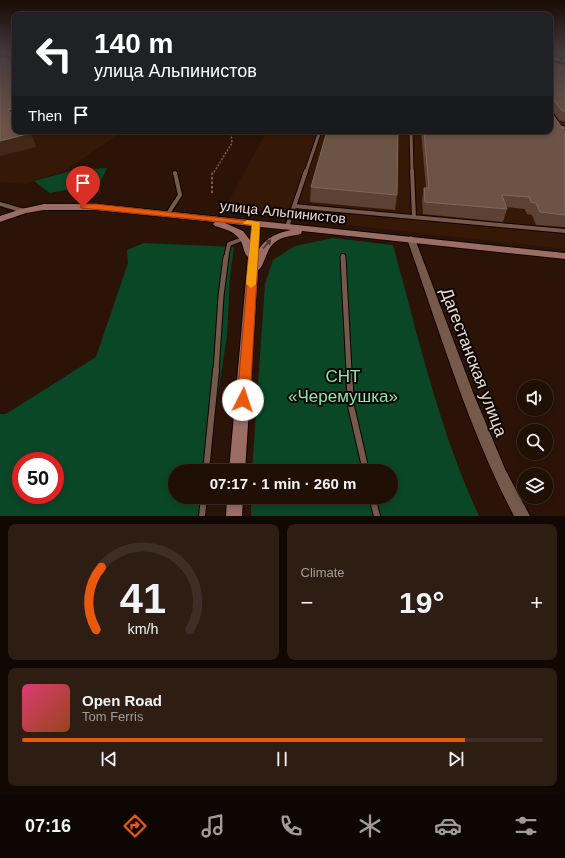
<!DOCTYPE html>
<meta charset="utf-8">
<style>
body{margin:0;font-family:Arial,sans-serif;background:#2d1d13;color:#f1f3f6;height:100vh;display:flex;flex-direction:column;font-size:15px;white-space:nowrap}
*{box-sizing:border-box;margin:0}
p{font-size:13px;color:#a29c9a}
.icon{flex:none;width:22px;height:22px;fill:none;stroke:currentColor;stroke-width:2;stroke-linecap:round;stroke-linejoin:round}
.map{position:relative;height:516px;overflow:hidden}
.details{display:flex;flex-direction:column;gap:8px;padding:8px;background:#120803;flex:1}
.details>*{flex:none}
.guide{position:absolute;left:12px;top:12px;width:541px;height:122px;border-radius:8px;box-shadow:0 2px 6px #0003,0 0 0 1px #3d2f27;background:#202124;color:#fff;overflow:hidden}
.tools{position:absolute;left:517px;top:380px;display:grid;gap:8px}
.tools a{display:grid;place-items:center;width:36px;height:36px;border-radius:50%;background:#200f05;box-shadow:0 2px 6px #0003,0 0 0 1px #3d2f27;font-size:20px}
.speed{position:absolute;left:12px;top:452px;display:flex;gap:8px;font-size:20px;font-weight:700;text-align:center}
.speed>*{display:grid;place-content:center;width:52px;height:52px;border-radius:50%;background:#200f05;box-shadow:0 2px 6px #0003,0 0 0 1px #3d2f27;line-height:1}
.speed .limit{border:6px solid #d22;background:#fff;color:#111}
.pin{position:absolute;display:grid;place-items:center;width:34px;height:34px;color:#fff;margin:-41px -17px;border-radius:50% 50% 50% 0;rotate:-45deg;box-shadow:0 0 4px #0007}
.pin .icon{rotate:45deg}
.me{position:absolute;width:44px;margin:-22px;rotate:4deg;stroke-linejoin:round;filter:drop-shadow(0 0 3px #0008)}
.turn{display:flex;align-items:center;gap:14px;height:84px;padding:0 16px;font-size:18px}
.turn .icon{width:52px;height:52px;stroke-width:2.5}
.turn b{display:block;font-size:28px;line-height:34px}
.then{display:flex;align-items:center;height:38px;padding:0 16px;background:#0003;gap:8px;font-size:15px}
.big{font-size:30px;font-weight:600;line-height:1.1}
.details .card{flex:1;display:flex;flex-direction:column;justify-content:center;gap:6px;min-width:0;padding:0 14px;border-radius:8px;background:#2d1d13}
.details .dial{align-items:center;gap:0}
.dial svg{height:104px;overflow:visible;fill:none;stroke:#3d2f27;stroke-width:7;stroke-linecap:round;text-anchor:middle}
.dial text{fill:#f1f3f6;stroke:none}
.song{display:flex;align-items:center;gap:12px}
.cover{width:48px;height:48px;border-radius:6px;background:linear-gradient(135deg,hsl(340 70% 55%),hsl(20 70% 35%))}
.played{height:4px;border-radius:2px;background:linear-gradient(90deg,#ea580c 85%,#3d2f27 85%)}
.keys{display:flex;justify-content:space-around;direction:ltr}
.heat{display:flex;justify-content:space-between;align-items:center;font-size:22px;direction:ltr}
.details .tiles{flex:1;display:grid;gap:8px;grid-template-columns:1fr 1fr}
.card:last-child{grid-column:span 2}
.trip{position:absolute;left:168px;top:464px;width:230px;height:40px;border-radius:20px;background:#200f05;box-shadow:0 2px 6px #0003,0 0 0 1px #3d2f27;font-weight:600;line-height:40px;text-align:center}
.tabs{display:flex;height:64px;justify-content:space-around;align-items:center;background:#0d0602;color:#a29c9a}
.tabs .icon{width:28px;height:28px}
.tabs .active{color:#ea580c}
.tabs b{font-size:18px;color:#f1f3f6}
.map>svg:first-child{display:block}
</style>
<div class="map">
<svg width="565" height="516" viewBox="0 0 565 516">
<rect width="100%" height="100%" fill="#2b1407"/>
<path fill="#361807" d="M550 53H565V64L550 61Z
M0 57 15 61V131H123L66 170 24 184 0 182Z
M550 70 565 75V249L223 211 267 131H550Z"/>
<path fill="#094727" fill-rule="evenodd" d="M107 168 100 183 50 193 34 181 71 171Z
M333 238 393 245C418 336 439 430 479 516H251V497H391V471H252L265 284 273 260 295 246Z
M144 243 234 247 230 276 227 336 206 471H175V497H201L198 516H0V414H6L96 357 128 263 127 250ZM21 461H55V495H21Z"/>
<g fill="none" stroke-linecap="round" stroke-linejoin="round">
<defs>
<path id="lane-far3" d="M550 111 556 122
M550 125 565 128
M411 131 412 172
M306 172 320 131"/>
<path id="lane-far2" d="M412 171 414 217
M0 204 24 211
M294 206 565 231
M167 215 180 195 175 173
M287 227 306 171
M343 256V258
M226 258 229 244 245 238"/>
<path id="lane-far1" d="M343 257 349 371
M216 371 221 296 226 257"/>
<path id="lane" d="M349 370 351 406 366 471
M206 471 216 370
M372 497 377 516
M202 516 204 497"/>
<path id="street" d="M550 61 565 65V67L550 63Z
M411 236 415 239 474 395 505 469 530 516H514C468 428 440 332 407 239Z"/>
<path id="secondary" d="M44 204H96L565 253V259L302 231 301 234C292 236 282 236 274 243 266 249 264 268 258 270L245 471H229L248 257C243 253 244 245 240 240 235 231 224 229 215 226L213 224 215 222 96 210H44L26 213 0 222V216L21 209ZM225 223 251 226 250 240 243 231ZM260 227 291 230C277 233 267 237 259 249Z
M227 497H243L242 516H226Z"/>
</defs>
<use href="#lane-far3" stroke="#120100" stroke-width="4.5"/>
<use href="#lane-far2" stroke="#120100" stroke-width="6"/>
<use href="#lane-far1" stroke="#120100" stroke-width="7"/>
<use href="#lane" stroke="#120100" stroke-width="8"/>
<use href="#street" stroke="#120100" stroke-width="2"/>
<use href="#secondary" stroke="#120100" stroke-width="2"/>
<path stroke="#766156" stroke-width="1.5" stroke-dasharray="2 1.5" stroke-linecap="butt" d="M214 172 232 143 231 133 225 131"/>
<path stroke="#766156" stroke-width="2" stroke-dasharray="2.5 2" stroke-linecap="butt" d="M212 193V174L214 171"/>
<use href="#lane-far3" stroke="#75594a" stroke-width="3"/>
<use href="#lane-far2" stroke="#75594a" stroke-width="4"/>
<use href="#lane-far1" stroke="#75594a" stroke-width="5"/>
<use href="#lane" stroke="#75594a" stroke-width="6"/>
<use href="#street" fill="#75594a" fill-rule="evenodd"/>
<use href="#secondary" fill="#9a6d65" fill-rule="evenodd"/>
<defs>
<path id="rail" d="M563 53H565
M550 57 565 61"/>
</defs>
<use href="#rail" stroke="#ae9b91" stroke-width="2.5"/>
<use href="#rail" stroke="#0c0401" stroke-width="1.5" stroke-dasharray="4.5" stroke-linecap="butt"/>
</g>
<path fill="#5c4235" d="M550 61 565 68V122L559 120 552 110 551 117 565 132V227L536 225 532 215 527 214 525 209 506 207 507 209 503 222 423 214 422 200 424 188H426L421 131H550Z
M311 187 397 195 395 210 310 202Z"/>
<path fill="#42291b" d="M15 108V121L8 110Z
M31 133 36 147 0 156V141Z"/>
<path fill="#6b5346" stroke="#80685c" d="M6 58 15 65V108L8 110 15 117V131H29L31 133 0 141V59Z
M550 61 565 68V111H562L553 99 550 101 553 106 550 105Z
M550 109 552 112 551 116 556 119 565 132V215L540 212 536 203 531 202 529 197 502 195 507 209 425 202 424 188H429L424 131H550Z
M327 131H398L397 195 311 187Z"/>
<defs><path id="oneway-solid" d="M-6-.8H1V-3.2L6.5 0L1 3.2V.8H-6Z"/></defs>
<use fill="#4c332e" href="#oneway-solid" transform="translate(267 244) rotate(-48)"/>
<linearGradient id="sky" x2="0" y2="1"><stop stop-color="#180b04"/><stop offset="0.42" stop-color="#443a3c"/><stop offset="1" stop-color="#443a3c" stop-opacity="0"/></linearGradient>
<rect width="565" height="125" fill="url(#sky)"/>
<path fill="#ea580c" stroke="#983908" d="M83 204H96L259 222 260 223 250 400 248 403 243 405 239 403 237 400 252 225 81 208V205Z"/>
<path fill="#f59e0b" d="M247 220 259 222 260 223 256 284 251 288 246 284 252 225 244 224 243 223Z"/>
<g text-anchor="middle" stroke-width="4" stroke-linejoin="round" paint-order="stroke">
<g font-size="14" fill="#ecdbd3" stroke="#0c0401">
<text transform="translate(283 212) rotate(6)" y="5">улица Альпинистов</text>
</g>
<g font-size="17" fill="#ecdbd3" stroke="#0c0401">
<text transform="translate(474 362) rotate(69)" y="6">Дагестанская улица</text>
</g>
<g font-size="17" fill="#8aeaad" stroke="#0c0401">
<text x="343" y="382">СНТ<tspan x="343" dy="20">«Черемушка»</tspan></text>
</g>
</g>
</svg>
<div class="tools">
<a><svg class="icon" aria-label="sound" viewBox="0 0 24 24"><path d="M4 9h4l5-4v14l-5-4H4zM17 9q2 3 0 6"/></svg></a>
<a><svg class="icon" aria-label="search" viewBox="0 0 24 24"><circle cx="10" cy="10" r="6"/><path d="M15 15l6 6"/></svg></a>
<a><svg class="icon" aria-label="layers" viewBox="0 0 24 24"><path d="M12 4l9 5-9 5-9-5zM3 14l9 5 9-5"/></svg></a>
</div>
<div class="speed"><div class="limit">50</div></div>
<div class="pin" style="left:83px;top:207px;background:#d93025"><svg class="icon" aria-label="arrive" viewBox="0 0 24 24"><path d="M6 21V4h12l-3 4 3 4H6"/></svg></div>
<svg class="me" style="left:243px;top:400px" viewBox="-20 -20 40 40"><circle r="19" fill="#fff"/><path d="M0-13L10 11 0 6-10 11z" fill="#ea580c"/></svg>
<div class="trip">07:17 · 1 min · 260 m</div>
<div class="guide">
<div class="turn"><svg class="icon" aria-label="left" viewBox="0 0 24 24"><path d="M17 20v-9H6M10 6l-5 5 5 5"/></svg><div><b>140 m</b>улица Альпинистов</div></div>
<div class="then">Then<svg class="icon" aria-label="arrive" viewBox="0 0 24 24"><path d="M6 21V4h12l-3 4 3 4H6"/></svg></div>
</div>
</div>
<section class="details">
<div class="tiles">
<div class="card dial"><svg viewBox="0 0 100 80">
<path d="M14 69A42 42 0 1 1 86 69"/>
<path d="M14 69A42 42 0 0 1 18 21" stroke="#ea580c"/>
<text x="50" y="56" font-size="32" font-weight="700">41</text>
<text x="50" y="72" font-size="11">km/h</text>
</svg></div>
<div class="card"><p>Climate</p>
<div class="heat"><a>−</a><b class="big">19°</b><a>+</a></div>
</div>
<div class="card">
<div class="song"><i class="cover"></i><div><b>Open Road</b><p>Tom Ferris</p></div></div>
<div class="played"></div>
<div class="keys"><svg class="icon" aria-label="previous" viewBox="0 0 24 24"><path d="M18 5L8 12l10 7zM5 5v14"/></svg><svg class="icon" aria-label="pause" viewBox="0 0 24 24"><path d="M8 5v14M16 5v14"/></svg><svg class="icon" aria-label="next" viewBox="0 0 24 24"><path d="M6 5l10 7-10 7zM19 5v14"/></svg></div>
</div>
</div>
</section>
<nav class="tabs">
<b>07:16</b>
<svg class="icon active" aria-label="directions" viewBox="0 0 24 24"><path d="M12 3l9 9-9 9-9-9zM9 14v-3h6M13 9l2 2-2 2"/></svg>
<svg class="icon" aria-label="music" viewBox="0 0 24 24"><path d="M9 18V5l10-2v13"/><circle cx="6" cy="18" r="3"/><circle cx="16" cy="16" r="3"/></svg>
<svg class="icon" aria-label="phone" viewBox="0 0 24 24"><path d="M5 4h4l2 5-3 2q2 4 5 5l2-3 5 2v4C11 20 4 13 5 4z"/></svg>
<svg class="icon" aria-label="climate" viewBox="0 0 24 24"><path d="M12 3v18M4 7l16 10M4 17L20 7"/></svg>
<svg class="icon" aria-label="car" viewBox="0 0 24 24"><path d="M5 17H2v-5l4-1 3-4h7l3 4 3 1v5h-3M9 17h6M6 11h13"/><circle cx="7" cy="17" r="2"/><circle cx="17" cy="17" r="2"/></svg>
<svg class="icon" aria-label="filters" viewBox="0 0 24 24"><path d="M4 7h16M4 17h16"/><circle cx="9" cy="7" r="2"/><circle cx="15" cy="17" r="2"/></svg>
</nav>
